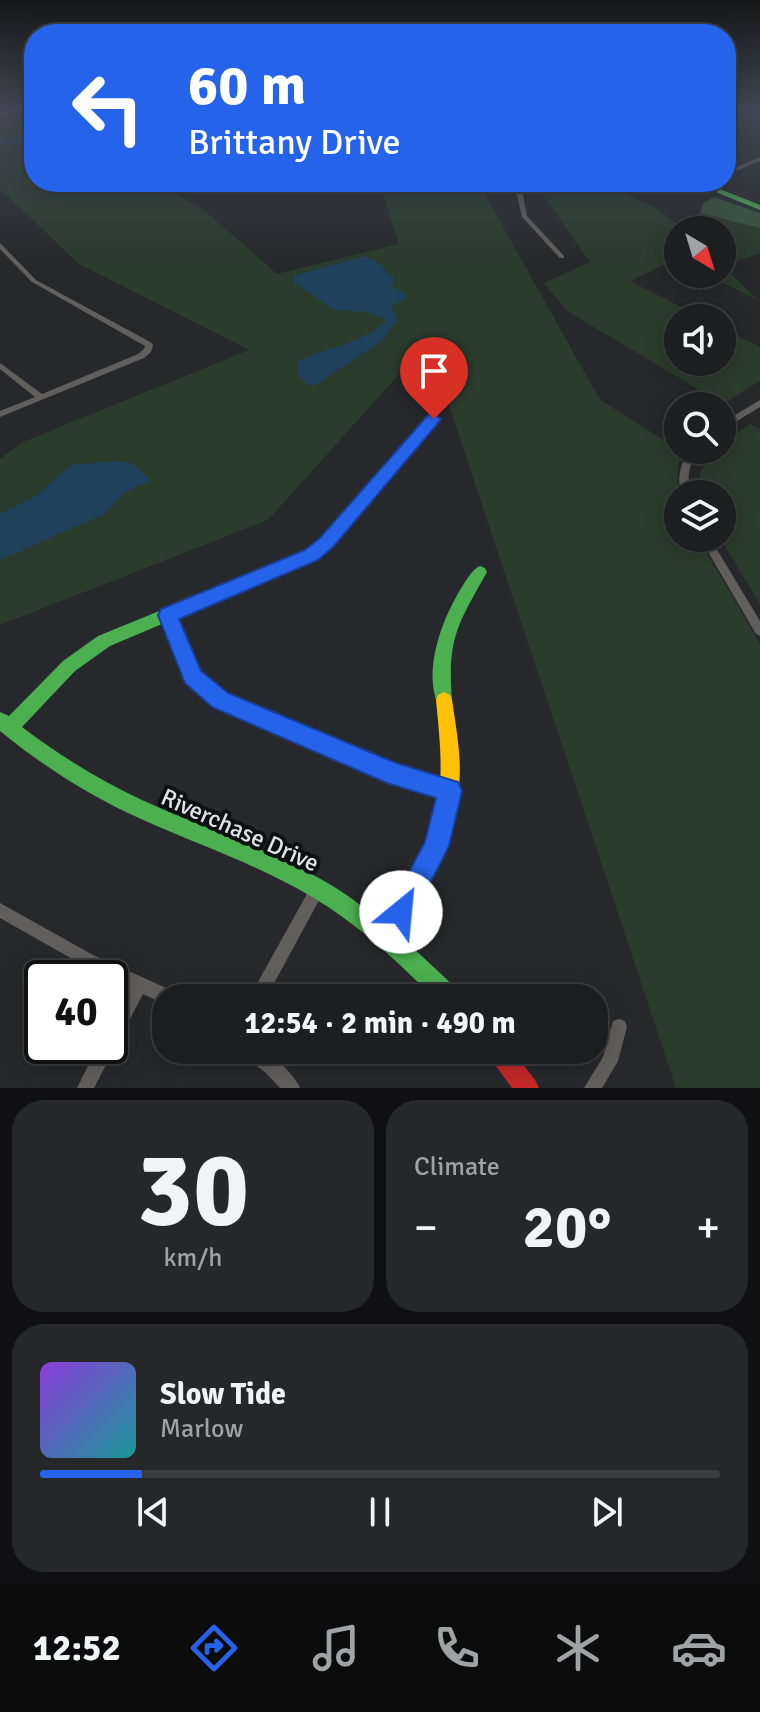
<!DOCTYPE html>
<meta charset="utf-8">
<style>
body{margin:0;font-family:Signika,sans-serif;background:#252729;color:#f1f3f6;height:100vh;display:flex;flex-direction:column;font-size:30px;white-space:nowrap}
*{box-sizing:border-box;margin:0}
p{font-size:26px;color:#a0a2a5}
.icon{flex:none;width:44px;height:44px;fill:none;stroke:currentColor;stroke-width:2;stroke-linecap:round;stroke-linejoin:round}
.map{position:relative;height:1088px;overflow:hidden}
.details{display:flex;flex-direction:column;gap:12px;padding:12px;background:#101012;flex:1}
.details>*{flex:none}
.hud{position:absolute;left:24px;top:24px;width:712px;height:168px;border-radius:32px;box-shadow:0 4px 20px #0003,0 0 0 2px #3b3c3e;background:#2563eb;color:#fff;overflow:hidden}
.needle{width:52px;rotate:142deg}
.fabs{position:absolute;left:664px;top:216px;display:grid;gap:16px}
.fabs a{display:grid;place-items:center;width:72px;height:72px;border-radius:50%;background:#1d1e20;box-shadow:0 4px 20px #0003,0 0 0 2px #3b3c3e;font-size:40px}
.speed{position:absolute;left:24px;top:960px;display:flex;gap:16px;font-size:40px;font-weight:700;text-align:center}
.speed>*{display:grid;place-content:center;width:104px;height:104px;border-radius:50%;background:#1d1e20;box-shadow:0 4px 20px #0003,0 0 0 2px #3b3c3e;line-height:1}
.speed .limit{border:4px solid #111;border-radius:12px;background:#fff;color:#111}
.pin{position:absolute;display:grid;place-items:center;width:68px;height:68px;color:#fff;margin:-82px -34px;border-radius:50% 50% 50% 0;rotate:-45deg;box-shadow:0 0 8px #0007}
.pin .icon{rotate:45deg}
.me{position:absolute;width:88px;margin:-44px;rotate:28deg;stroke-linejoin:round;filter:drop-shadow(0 0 6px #0008)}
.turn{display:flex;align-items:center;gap:28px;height:168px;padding:0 32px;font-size:36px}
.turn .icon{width:104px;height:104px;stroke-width:2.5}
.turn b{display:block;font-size:56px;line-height:68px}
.big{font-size:60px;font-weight:700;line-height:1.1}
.details .card{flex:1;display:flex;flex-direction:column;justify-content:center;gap:12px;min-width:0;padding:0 28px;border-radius:32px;background:#252729}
.details .dial{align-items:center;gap:0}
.dial b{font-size:104px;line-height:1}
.song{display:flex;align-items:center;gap:24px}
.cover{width:96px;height:96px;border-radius:12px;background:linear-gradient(135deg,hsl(270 70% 55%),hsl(180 70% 35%))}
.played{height:8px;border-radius:4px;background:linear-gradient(90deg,#2563eb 15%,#3b3c3e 15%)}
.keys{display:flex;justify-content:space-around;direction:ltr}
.heat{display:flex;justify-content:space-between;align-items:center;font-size:44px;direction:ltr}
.details .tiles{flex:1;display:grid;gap:12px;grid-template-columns:1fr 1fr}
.card:last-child{grid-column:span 2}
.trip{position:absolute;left:152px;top:984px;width:456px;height:80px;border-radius:32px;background:#1d1e20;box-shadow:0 4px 20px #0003,0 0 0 2px #3b3c3e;font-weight:700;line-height:80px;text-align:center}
.menu{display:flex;height:128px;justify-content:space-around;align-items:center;background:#0c0c0d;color:#a0a2a5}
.menu .icon{width:56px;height:56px}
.menu .selected{color:#2563eb}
.menu b{font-size:36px;color:#f1f3f6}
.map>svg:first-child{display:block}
</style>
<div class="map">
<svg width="760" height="1088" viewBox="0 0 760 1088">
<rect width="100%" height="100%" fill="#27282b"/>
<path fill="#2a3c2c" d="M34 110V182H157L204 210 277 274 399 244 379 182H478L600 400 682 451 678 467V538H698L760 644V1088H676L428 342 268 520 0 625V459L23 442 249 350 79 264 0 189V118Z
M534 182H599L656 208 681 227 712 214 760 228V253L723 266 758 300 704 274H722V230H678V262L674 260 630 281 703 318H678V362H722V328L760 347V381L723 404 567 311 544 283 590 262Z
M750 424 760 429V604L720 538 722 494H701L700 473 709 455 722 450V445Z"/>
<path fill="#38563a" d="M714 197 760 213V228L700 213 703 203Z"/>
<path fill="#20415c" d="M34 122V178L20 164 26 148 14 144 0 146V140L20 135Z
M364 256 379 263 395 280 391 287 406 293 405 300 391 305 397 320 382 341 314 386 307 384 297 374 298 362C325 346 365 344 386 320L368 312 334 310 293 282 294 276Z
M115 461 132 463 151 481 125 492 104 514 0 560V514L37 495 71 465Z"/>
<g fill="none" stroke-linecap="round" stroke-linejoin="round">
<path fill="#625e5b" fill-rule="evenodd" d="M760 157V161L726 175V171Z
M506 182H512L523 195 527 216 564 256V258H560L522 217 517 195Z
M0 243 36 280 152 343 153 345 151 352 144 358 0 417V411L35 397 0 369V363L42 394 138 354 144 349 145 346 32 282 0 249Z
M760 400V407L722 430V423Z
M690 450H699C689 464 686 477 691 494H681C677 477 680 464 690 450Z
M700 538H710L760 621V636L756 634Z
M168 611 172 612 173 615 193 667 197 674 213 688 241 704 316 737 455 786 457 791 455 796 450 797C384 776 317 752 254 722 232 712 207 701 191 683 176 668 170 635 163 615L164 612Z
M318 881 323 883 325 888 323 893 266 998H249L313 883Z
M0 903 93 955 175 992 177 998H166V1005L143 994 94 1088H77L98 1046H110V1024L130 988 83 965 0 918Z
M619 1019 625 1021 627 1027 618 1061 602 1088H584L603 1057 613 1021Z
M241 1050C247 1050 256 1048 262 1050 273 1053 296 1077 300 1088H280L265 1072 243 1056Z"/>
<path fill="#4caf50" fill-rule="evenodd" d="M16 110H28L0 117V113Z
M691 182H702L760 205V210Z
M434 415 440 419 438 422 332 546 316 559 110 646 75 671 22 727C59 755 99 780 142 800 203 828 267 848 326 882 375 911 417 951 458 990L461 998H434C397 961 358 924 312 897 254 862 189 842 128 813 82 791 39 763 0 731V712L9 716 63 661 98 636 306 551 322 538 430 416Z
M480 566 485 568 487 572C458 624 447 638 452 700L450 705 444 708 438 705C423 670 442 620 460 590 466 581 471 570 480 566Z"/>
<path fill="#ffc107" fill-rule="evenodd" d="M444 692 450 695 452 700C456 728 462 757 459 786 454 843 422 895 394 944L387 947 380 944 377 937C388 910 406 886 418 860 447 802 442 762 436 700L438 695Z"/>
<path fill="#c62828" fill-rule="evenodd" d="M487 1050H512L535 1080 539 1088H512L490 1058Z"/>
</g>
<linearGradient id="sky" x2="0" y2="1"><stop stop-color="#151618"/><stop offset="0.42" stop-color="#414855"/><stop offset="1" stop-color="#414855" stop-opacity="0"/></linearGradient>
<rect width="760" height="262" fill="url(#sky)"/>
<path fill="#2563eb" stroke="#184099" stroke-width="2" d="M434 414 441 419 439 422 333 547 318 560 179 619 201 671 228 693 396 763 458 782 462 791 449 846 411 921 401 925 392 921 388 912 425 842 436 798 387 783 212 707 185 683 158 615 161 609 305 550 320 538 428 415Z"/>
<g text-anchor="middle" stroke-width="8" stroke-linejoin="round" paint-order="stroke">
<g font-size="24" fill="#e2e4e7" stroke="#0f1013">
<text transform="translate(240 830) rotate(24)" y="8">Riverchase Drive</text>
</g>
</g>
</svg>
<div class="fabs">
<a><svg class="needle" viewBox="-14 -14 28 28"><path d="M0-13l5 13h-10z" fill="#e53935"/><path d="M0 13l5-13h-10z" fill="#a0a2a5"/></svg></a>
<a><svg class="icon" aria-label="sound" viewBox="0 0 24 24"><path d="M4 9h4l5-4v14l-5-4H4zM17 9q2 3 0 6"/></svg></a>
<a><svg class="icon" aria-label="search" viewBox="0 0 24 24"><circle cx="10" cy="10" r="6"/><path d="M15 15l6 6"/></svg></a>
<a><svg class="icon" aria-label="layers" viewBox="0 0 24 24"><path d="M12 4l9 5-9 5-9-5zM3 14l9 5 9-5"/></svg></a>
</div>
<div class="speed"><div class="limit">40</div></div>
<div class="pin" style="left:434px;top:419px;background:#d93025"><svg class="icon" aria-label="arrive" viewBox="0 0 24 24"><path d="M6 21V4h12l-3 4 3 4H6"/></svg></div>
<svg class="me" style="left:401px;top:912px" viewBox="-20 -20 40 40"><circle r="19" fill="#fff"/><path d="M0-13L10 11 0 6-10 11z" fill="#2563eb"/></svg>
<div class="trip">12:54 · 2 min · 490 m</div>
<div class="hud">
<div class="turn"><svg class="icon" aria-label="left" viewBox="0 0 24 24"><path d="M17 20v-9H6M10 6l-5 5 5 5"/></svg><div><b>60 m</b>Brittany Drive</div></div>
</div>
</div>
<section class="details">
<div class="tiles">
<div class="card dial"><b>30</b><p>km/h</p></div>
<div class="card"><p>Climate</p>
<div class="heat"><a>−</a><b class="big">20°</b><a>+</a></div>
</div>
<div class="card">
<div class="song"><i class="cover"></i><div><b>Slow Tide</b><p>Marlow</p></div></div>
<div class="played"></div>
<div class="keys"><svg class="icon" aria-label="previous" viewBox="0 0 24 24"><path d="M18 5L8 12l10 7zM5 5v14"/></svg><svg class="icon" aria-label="pause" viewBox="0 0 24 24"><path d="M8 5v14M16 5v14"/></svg><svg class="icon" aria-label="next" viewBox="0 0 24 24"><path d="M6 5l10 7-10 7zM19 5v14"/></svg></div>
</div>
</div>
</section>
<nav class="menu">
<b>12:52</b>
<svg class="icon selected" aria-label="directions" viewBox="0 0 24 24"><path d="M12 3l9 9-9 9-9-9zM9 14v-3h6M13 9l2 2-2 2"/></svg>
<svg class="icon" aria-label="music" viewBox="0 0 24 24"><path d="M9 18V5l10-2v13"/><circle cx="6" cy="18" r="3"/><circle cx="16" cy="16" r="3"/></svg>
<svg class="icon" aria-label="phone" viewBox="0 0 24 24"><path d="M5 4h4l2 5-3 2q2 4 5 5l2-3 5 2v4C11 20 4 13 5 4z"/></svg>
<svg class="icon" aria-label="climate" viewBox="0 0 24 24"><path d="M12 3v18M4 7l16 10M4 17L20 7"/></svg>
<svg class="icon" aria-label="car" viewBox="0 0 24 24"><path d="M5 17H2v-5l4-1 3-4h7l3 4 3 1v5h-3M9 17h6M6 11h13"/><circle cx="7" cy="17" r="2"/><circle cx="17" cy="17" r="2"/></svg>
</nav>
